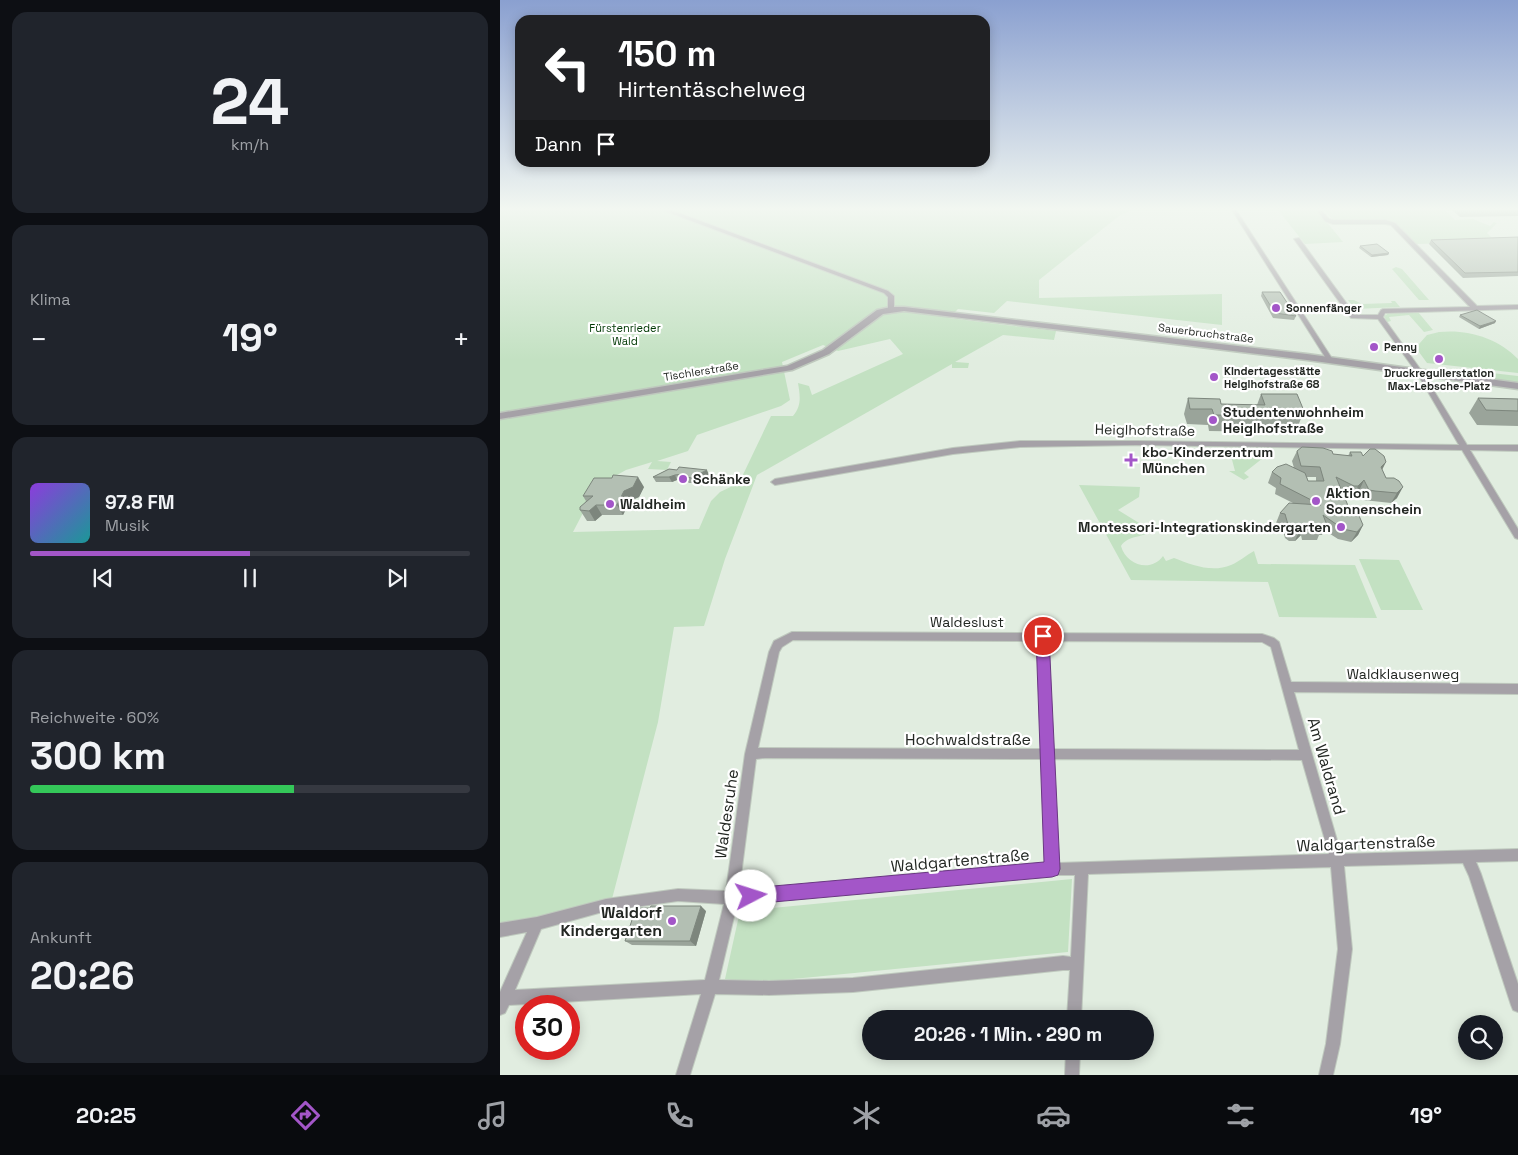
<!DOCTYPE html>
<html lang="de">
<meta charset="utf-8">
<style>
body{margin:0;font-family:"Space Grotesk",sans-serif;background:#20242c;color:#f1f3f6;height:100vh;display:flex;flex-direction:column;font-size:19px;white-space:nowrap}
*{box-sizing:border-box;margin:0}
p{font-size:16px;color:#9ea1a6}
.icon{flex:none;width:28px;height:28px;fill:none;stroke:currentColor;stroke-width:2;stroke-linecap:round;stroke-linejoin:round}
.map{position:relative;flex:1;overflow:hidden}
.details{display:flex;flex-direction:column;gap:12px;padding:12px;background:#0d0f14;width:500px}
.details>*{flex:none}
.guide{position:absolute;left:15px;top:15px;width:475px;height:152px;border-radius:15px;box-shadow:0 2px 12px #0003;background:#202124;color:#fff;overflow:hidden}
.controls{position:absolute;left:958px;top:1015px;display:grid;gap:10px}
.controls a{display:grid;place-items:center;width:45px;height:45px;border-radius:50%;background:#171b24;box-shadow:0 2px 12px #0003;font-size:25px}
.speed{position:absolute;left:15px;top:995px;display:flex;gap:10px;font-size:25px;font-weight:700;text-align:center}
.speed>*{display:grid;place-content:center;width:65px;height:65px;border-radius:50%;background:#171b24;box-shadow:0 2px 12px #0003;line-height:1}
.speed .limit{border:8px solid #d22;background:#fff;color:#111}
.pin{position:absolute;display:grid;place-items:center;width:42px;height:42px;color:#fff;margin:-21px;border:2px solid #fff;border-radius:50%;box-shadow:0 1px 5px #0007}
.me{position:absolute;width:55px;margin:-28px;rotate:85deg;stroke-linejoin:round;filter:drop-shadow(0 0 4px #0008)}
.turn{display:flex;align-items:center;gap:18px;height:105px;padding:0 20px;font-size:22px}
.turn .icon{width:65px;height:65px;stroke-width:2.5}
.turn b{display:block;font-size:35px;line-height:42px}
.then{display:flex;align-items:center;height:48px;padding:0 20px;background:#0003;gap:10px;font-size:19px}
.big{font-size:38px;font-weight:800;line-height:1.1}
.details .widget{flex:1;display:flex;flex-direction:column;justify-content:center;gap:8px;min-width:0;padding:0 18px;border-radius:15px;background:#20242c}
.details .dial{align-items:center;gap:0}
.dial b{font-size:65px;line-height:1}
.song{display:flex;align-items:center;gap:15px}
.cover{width:60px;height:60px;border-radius:8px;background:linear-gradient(135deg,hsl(270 70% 55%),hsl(180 70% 35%))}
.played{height:5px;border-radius:2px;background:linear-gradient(90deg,#a356c8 50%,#363941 50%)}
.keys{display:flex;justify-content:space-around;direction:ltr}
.heat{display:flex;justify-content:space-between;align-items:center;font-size:28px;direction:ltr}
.charge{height:8px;border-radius:4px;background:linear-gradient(90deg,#34c759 60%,#363941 0)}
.trip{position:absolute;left:362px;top:1010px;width:292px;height:50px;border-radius:25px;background:#171b24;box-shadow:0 2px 12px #0003;font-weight:800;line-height:50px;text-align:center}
.dock{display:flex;height:80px;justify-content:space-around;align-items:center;background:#090b0e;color:#9ea1a6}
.dock .icon{width:35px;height:35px}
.dock .selected{color:#a356c8}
.dock b{font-size:22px;color:#f1f3f6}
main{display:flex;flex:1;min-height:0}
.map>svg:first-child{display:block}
</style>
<main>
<section class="details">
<div class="widget dial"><b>24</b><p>km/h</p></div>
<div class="widget"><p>Klima</p>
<div class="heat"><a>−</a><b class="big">19°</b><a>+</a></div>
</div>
<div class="widget">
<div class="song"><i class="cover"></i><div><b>97.8 FM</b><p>Musik</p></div></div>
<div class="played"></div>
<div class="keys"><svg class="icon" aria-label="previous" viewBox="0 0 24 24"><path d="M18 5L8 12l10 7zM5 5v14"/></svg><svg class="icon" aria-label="pause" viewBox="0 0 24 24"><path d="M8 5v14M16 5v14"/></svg><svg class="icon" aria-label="next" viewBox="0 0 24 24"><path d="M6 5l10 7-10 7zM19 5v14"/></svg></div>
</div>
<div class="widget"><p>Reichweite · 60%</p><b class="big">300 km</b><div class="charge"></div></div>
<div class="widget"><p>Ankunft</p><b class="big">20:26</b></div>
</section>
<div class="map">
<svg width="1018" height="1075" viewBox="0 0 1018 1075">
<rect width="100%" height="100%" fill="#e1ede0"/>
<path fill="#c3e1c2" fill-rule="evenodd" d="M0 210H632L619 216 539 280V298L722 294V325L507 301 494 313 458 309 449 318 556 331 554 340 503 335 455 362 469 363 468 368H452V364L257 475 225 559 204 626 174 627 158 722 112 899 35 920 0 926ZM390 339 403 354 312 395 309 386 298 383C300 396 302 405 293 416H271L239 483 220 492 211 501 199 529 73 532 97 486 126 470 152 462 148 469 167 470 171 462 157 461 188 451 197 435 281 406 290 400 282 362 323 345 338 351Z
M778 210H817L843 242 805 244Z
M824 210H945L955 220 973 219 990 226 994 222 997 223 987 233 996 242 916 244 896 223 890 221H834Z
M896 267 902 269 929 300H919L892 269Z
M848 300H854L862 304 892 303 891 301H895L900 307 855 309Z
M918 312 933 330 924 332 909 315 889 317 891 321 887 322 884 316 889 313Z
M939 332C968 329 998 338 1018 359V373L927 363 919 352V344L927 335Z
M956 369 1018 376V383L958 375Z
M729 451H757L753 453 754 458H763L744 473 749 477 744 480 729 471H735L731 456H725L724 453Z
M579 485 640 487 639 497 618 510 652 531C642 538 628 535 621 546 626 565 651 573 663 556L666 561 674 558C692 565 712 573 731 565 739 562 746 555 754 551L758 564 855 565 877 618 779 617 768 582 631 580Z
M859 559 899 560 923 610H881Z
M572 879 568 952 252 983 225 979 240 911Z"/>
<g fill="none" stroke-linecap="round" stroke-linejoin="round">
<defs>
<path id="minor" d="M165 210H171L388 291 394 296V309L391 311 388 309V297L384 293 165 211Z
M732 210H736L833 360 832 361H828L827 360Z
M817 210H821L829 219 833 220H885L895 223 977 306 1018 305V309L885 313 883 317 923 373 967 445H1018V451L970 450 1018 529V539L1015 538 962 450 636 445 520 447 453 454 275 485 271 482 275 479 453 448 520 441H636L959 445 917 373 878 319 851 318 794 239 799 238 855 315H878L881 310 883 309 970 307 891 225 885 224H833L825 221Z
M292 632 762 634 774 638 779 642 791 682 1018 684V694L794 692 841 854 1018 849V861L976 862 981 874 1018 984V1012L1013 1010 1011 1005 969 876 963 863 844 866 852 949 840 1044 833 1075H819L826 1044 838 949 831 867 588 874 581 1019H567L570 970H563L353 992 269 995 215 994 190 1075H176L201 994 9 1005 5 1013 0 1015V992L27 932 0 937V923L37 917 106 899 178 889 226 891 245 754 269 652 274 641ZM293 640 538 641 542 749 258 748 279 652 282 647ZM548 641 762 642 771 647 799 750 553 749ZM265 758 542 759 546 863 239 891 256 759ZM553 759 802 760 829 854 558 863ZM552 875H575L571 957 563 956 353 978 269 981 219 980 237 904ZM178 901 224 904 205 980 15 990 41 929 106 911Z
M566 1051H580L579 1075H565Z"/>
<path id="tertiary" d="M391 307H404L807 354 1018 383V389L807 360 404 311 383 314 329 354 292 370 0 419V413L287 366 323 350 377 310Z"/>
</defs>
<use href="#minor" stroke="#bfc9be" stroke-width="2"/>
<use href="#tertiary" stroke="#bfc9be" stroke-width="3"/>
<use href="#minor" fill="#a5a1a7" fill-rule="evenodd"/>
<use href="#tertiary" fill="#a5a1a7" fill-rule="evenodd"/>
</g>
<path fill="#9aa49a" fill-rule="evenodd" d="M952 210H1018V216L960 217Z
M1018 237V276L963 278 929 244 931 240Z
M860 246 889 253 888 255 871 257 859 248Z
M762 292 796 316 794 320 773 318 761 296Z
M960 315 995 323 979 329 959 317Z
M761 394 804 411 798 426H781L779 432 709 431 708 425 687 424 684 414 688 398 721 404 757 405Z
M978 398 1018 399V426L977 425 969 413Z
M797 451 848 456 850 452 863 456 882 470 886 478 899 481 897 498 891 503 863 500 859 491 853 497H848L843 494 849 508 863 525 858 535 851 542 838 539 824 530 822 535H819L817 540H802L801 535 795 541H789L785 538 781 524 776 523 780 513 793 503 775 494 776 488 768 483 772 472 794 468 792 461ZM807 477H816V481H808Z
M169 469 209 475 194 483H189L186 480H177L172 482H156L153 477Z
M144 487 139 497 130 501 123 515H102L95 521H87L80 510 86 501 83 496Z
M206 911 196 946 132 945 125 941Z"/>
<path fill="#7d867d" d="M889 253 888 255 871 257 872 255Z
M996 321 995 323 979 329 980 326Z
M886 462 881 472V467Z
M207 470 209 475 194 483 191 478Z
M175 475 177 480 172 482 169 477Z
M138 477 144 487 139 497 130 501 123 515 117 505 124 491Z
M864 480 859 491 853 497 858 486Z
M903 487 897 498 891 503 897 493Z
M96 505 102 515 95 521 89 511Z
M806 525 801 535 795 541 799 531Z
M863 525 858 535 851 542 857 532Z
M201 906 206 911 196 946 190 941Z"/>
<path fill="#b3bfb3" stroke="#7d867d" d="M1018 237V272L965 273 931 240Z
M877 244 889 253 872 255 860 246Z
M762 292H780L796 316 775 313Z
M977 310 996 321 980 326 960 315Z
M761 394H797L804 411 782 410 784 416 714 415 712 409H690L688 398 720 399 721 404 765 405Z
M978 398 1018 399V411L986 410Z
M802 447 823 448 832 451 833 454 852 456 850 452H861L863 456 870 449H875L884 456 886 462 881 467 886 478H894L899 481 903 487 897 493 875 491 869 490 864 480 858 486H854L836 477 849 508 857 511 863 525 857 532 843 529 823 515 827 525 820 524 822 529H807L806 525 799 531H793L789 528 785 514 780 513 789 503 821 505 780 484 781 478 772 472 777 467 786 464 805 473 808 481H824L820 467 801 466 797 451Z
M179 467 207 470 191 478 187 477 184 474 175 475 169 477H153L169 469 177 470Z
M113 475 138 477 133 487 124 491 117 505H96L89 511 80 510V507L93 496H83L94 478H112Z
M151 906H201L190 941H125L136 908H150Z"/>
<linearGradient id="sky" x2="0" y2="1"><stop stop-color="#8aa0d0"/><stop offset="0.58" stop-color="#f2f7f1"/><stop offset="1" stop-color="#f2f7f1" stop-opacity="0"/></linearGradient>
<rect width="1018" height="360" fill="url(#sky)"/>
<path fill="#a356c8" stroke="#6a3882" d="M543 631 547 632 549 636 560 869 558 875 552 877 251 904 245 902 243 896 245 890 251 888 544 862 536 636 538 632Z"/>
<g fill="#a356c8" stroke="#fff" stroke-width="2">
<circle cx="776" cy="308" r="5"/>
<circle cx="874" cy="347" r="5"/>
<circle cx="939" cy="359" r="5"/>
<circle cx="714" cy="377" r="5"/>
<circle cx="713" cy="420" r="5"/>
<path d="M628.5 452.5h5v5h5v5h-5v5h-5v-5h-5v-5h5z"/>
<circle cx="183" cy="479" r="5"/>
<circle cx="816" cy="501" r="5"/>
<circle cx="110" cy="504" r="5"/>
<circle cx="841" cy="527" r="5"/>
<circle cx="172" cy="921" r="5"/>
</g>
<g text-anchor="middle" stroke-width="4.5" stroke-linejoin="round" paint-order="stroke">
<g font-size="11" font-weight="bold" fill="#232723" stroke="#fff" text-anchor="start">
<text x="786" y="312">Sonnenfänger</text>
<text x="884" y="351">Penny</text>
<text x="724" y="375">Kindertagesstätte<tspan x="724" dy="13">Heiglhofstraße 68</tspan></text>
<text x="939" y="377" text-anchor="middle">Druckregulierstation<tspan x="939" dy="13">Max-Lebsche-Platz</tspan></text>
</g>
<g font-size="11" fill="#003904" stroke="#fff">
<text x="125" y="332">Fürstenrieder<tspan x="125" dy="13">Wald</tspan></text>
</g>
<g font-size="11" fill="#232723" stroke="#fff">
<text transform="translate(706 333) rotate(7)" y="4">Sauerbruchstraße</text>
<text transform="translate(201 371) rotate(-9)" y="4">Tischlerstraße</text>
</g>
<g font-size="14" font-weight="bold" fill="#232723" stroke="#fff" text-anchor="start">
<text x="723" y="417">Studentenwohnheim<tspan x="723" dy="16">Heiglhofstraße</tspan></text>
<text x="642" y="457">kbo-Kinderzentrum<tspan x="642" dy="16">München</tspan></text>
<text x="193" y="484">Schänke</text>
<text x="826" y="498">Aktion<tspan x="826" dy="16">Sonnenschein</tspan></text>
<text x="120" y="509">Waldheim</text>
<text x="831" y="532" text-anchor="end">Montessori-Integrationskindergarten</text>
</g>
<g font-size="14" fill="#232723" stroke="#fff">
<text transform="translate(645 430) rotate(1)" y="5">Heiglhofstraße</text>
<text x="467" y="627">Waldeslust</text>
<text x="903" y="679">Waldklausenweg</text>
</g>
<g font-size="16" fill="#232723" stroke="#fff">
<text x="468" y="745">Hochwaldstraße</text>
<text transform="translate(827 766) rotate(74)" y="6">Am Waldrand</text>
<text transform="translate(226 814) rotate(-82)" y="6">Waldesruhe</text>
<text transform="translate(866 843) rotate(-2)" y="6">Waldgartenstraße</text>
<text transform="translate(460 860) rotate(-5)" y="6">Waldgartenstraße</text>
</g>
<g font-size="16" font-weight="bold" fill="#232723" stroke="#fff" text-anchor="end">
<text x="162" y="918">Waldorf<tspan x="162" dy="18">Kindergarten</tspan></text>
</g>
</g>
</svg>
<div class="controls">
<a><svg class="icon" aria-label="search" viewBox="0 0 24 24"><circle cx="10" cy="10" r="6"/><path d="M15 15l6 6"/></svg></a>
</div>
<div class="speed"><div class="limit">30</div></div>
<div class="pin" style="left:543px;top:636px;background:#d93025"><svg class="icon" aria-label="arrive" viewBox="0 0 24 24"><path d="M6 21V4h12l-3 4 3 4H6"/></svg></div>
<svg class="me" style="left:251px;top:896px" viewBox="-20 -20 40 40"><circle r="19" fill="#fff"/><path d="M0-13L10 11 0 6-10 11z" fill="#a356c8"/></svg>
<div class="trip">20:26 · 1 Min. · 290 m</div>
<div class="guide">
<div class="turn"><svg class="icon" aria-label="left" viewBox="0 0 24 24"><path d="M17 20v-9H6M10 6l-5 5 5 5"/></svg><div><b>150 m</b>Hirtentäschelweg</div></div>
<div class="then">Dann<svg class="icon" aria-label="arrive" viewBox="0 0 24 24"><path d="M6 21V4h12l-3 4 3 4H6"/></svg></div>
</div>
</div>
</main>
<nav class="dock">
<b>20:25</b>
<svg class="icon selected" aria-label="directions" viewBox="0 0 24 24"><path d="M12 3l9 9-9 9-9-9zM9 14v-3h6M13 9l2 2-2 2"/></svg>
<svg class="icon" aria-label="music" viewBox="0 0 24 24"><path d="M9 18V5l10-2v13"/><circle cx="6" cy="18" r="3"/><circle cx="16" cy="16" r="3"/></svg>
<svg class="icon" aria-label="phone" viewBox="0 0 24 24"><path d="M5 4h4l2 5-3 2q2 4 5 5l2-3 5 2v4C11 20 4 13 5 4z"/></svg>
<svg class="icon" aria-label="climate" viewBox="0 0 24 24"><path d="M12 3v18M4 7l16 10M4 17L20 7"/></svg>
<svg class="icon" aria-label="car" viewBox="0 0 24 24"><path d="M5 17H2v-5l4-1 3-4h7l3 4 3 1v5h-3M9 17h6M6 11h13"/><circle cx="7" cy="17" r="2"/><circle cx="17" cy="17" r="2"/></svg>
<svg class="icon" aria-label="filters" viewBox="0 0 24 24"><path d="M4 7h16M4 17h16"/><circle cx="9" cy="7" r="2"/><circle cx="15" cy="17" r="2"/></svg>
<b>19°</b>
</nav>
